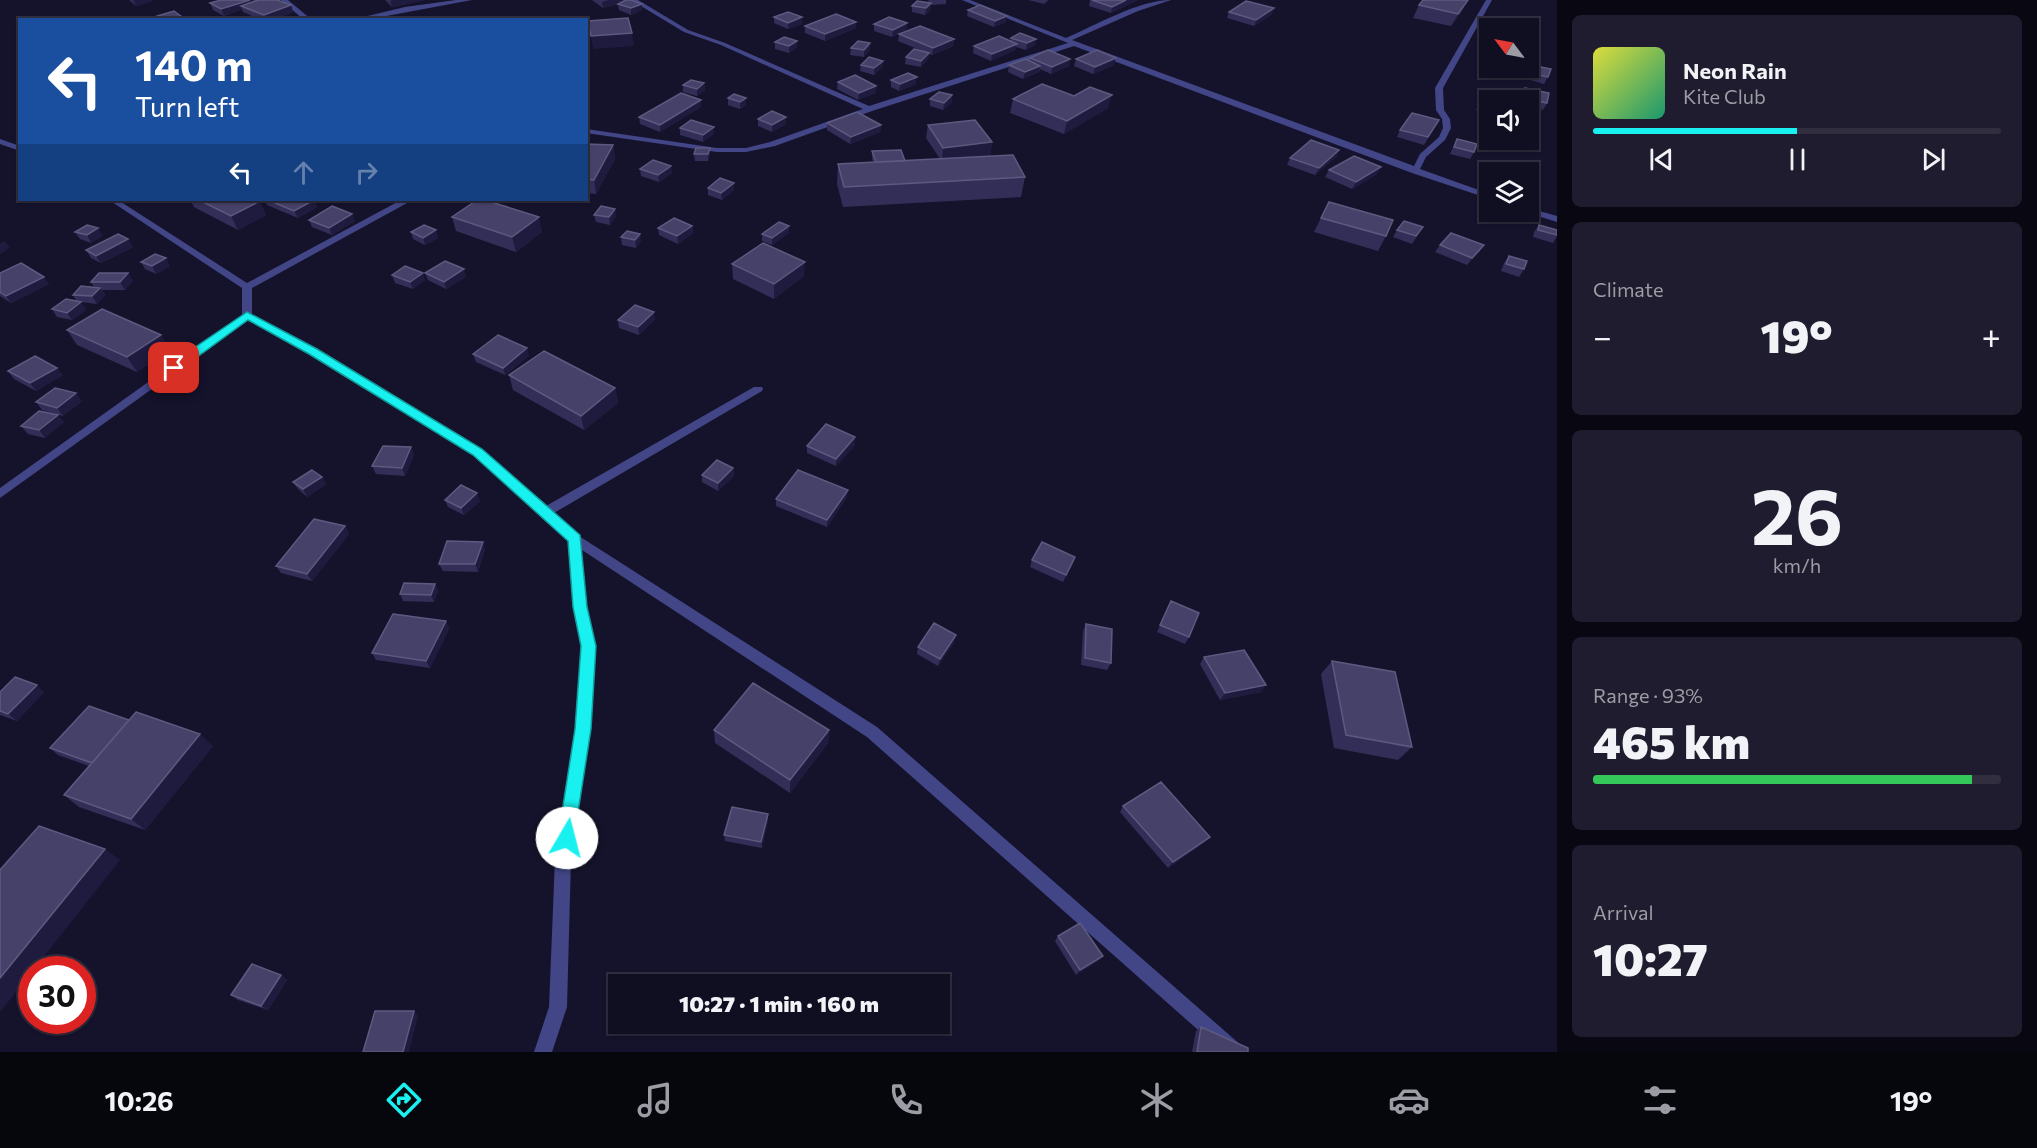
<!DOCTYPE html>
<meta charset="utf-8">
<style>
body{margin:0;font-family:Commissioner,sans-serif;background:#1e1c2e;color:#f1f3f6;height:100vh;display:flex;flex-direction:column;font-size:22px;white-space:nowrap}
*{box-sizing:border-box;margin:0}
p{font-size:20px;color:#9c9ca5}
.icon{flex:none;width:33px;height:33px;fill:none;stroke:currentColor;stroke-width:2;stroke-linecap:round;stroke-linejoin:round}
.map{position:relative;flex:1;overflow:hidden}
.sheet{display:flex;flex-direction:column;gap:15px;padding:15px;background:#090812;width:480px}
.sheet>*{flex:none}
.guide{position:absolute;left:18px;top:18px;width:570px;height:183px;border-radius:0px;box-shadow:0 2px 4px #0004,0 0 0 2px #302e3f;background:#1a4fa0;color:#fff;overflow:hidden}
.needle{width:39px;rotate:302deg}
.controls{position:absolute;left:1479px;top:18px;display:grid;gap:12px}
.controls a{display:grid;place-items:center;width:60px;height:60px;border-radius:0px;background:#100e21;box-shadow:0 2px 4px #0004,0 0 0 2px #302e3f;font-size:30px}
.speed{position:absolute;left:18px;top:956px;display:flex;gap:12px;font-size:30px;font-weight:700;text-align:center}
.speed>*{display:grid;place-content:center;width:78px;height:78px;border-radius:50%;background:#100e21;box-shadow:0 2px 4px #0004,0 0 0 2px #302e3f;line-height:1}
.speed .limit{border:9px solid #d22;background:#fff;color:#111}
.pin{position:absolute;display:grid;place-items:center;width:51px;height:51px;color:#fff;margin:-26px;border-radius:12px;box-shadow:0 3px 9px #0006}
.me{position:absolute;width:66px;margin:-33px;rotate:8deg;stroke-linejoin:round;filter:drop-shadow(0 0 4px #0008)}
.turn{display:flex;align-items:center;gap:21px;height:126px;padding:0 18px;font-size:27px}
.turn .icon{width:78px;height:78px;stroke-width:2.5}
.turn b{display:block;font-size:42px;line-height:51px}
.lanes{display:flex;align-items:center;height:57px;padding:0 18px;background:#0003;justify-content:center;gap:30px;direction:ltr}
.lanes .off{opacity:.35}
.big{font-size:45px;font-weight:800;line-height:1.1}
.sheet .card{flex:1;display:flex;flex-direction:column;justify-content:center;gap:9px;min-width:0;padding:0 21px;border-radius:9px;background:#1e1c2e}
.sheet .dial{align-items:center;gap:0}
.dial b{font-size:78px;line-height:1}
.song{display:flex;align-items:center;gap:18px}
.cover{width:72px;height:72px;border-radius:9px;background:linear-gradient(135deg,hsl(60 70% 55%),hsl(160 70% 35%))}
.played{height:6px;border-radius:3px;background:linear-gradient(90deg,#18f1f0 50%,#302e3f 50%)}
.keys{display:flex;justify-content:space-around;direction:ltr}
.heat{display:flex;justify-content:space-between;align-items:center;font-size:33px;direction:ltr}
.charge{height:9px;border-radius:4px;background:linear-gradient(90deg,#34c759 93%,#302e3f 0)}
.trip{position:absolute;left:608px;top:974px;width:342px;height:60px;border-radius:0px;background:#100e21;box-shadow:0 2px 4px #0004,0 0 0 2px #302e3f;font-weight:800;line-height:60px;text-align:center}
.dock{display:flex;height:96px;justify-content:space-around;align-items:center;background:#06060d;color:#9c9ca5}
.dock .icon{width:42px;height:42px}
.dock .selected{color:#18f1f0}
.dock b{font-size:27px;color:#f1f3f6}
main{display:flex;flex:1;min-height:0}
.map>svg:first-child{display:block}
</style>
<main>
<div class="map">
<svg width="1557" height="1052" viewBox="0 0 1557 1052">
<rect width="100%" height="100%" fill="#15132c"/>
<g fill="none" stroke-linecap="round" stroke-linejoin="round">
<path fill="#424687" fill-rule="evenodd" d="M281 0H288L312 20H304Z
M456 0H472L365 20H351L405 7Z
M631 0H638L688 30 725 43 869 106 1068 43 962 0H970L1066 38C1096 25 1139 0 1171 0L1138 11 1072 40 1414 166 1420 154 1439 137 1443 128 1442 119 1436 110 1435 88 1486 0H1492L1443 88 1444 110 1450 119 1451 128 1445 140 1426 157 1420 169 1490 194V199L1412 173 1074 46 872 111 775 146 746 152H717L586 133V129L717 148H746L770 142 863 109 721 45 684 32Z
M0 139 20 146V151L0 144Z
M109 200H118L247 283 401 200H410L409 202 252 288V315L317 349 482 449 546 506 754 387H762L763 389 762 391 554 513 579 536 877 727 1242 1046 1245 1052H1223L867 737 582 550 586 607 595 646 590 729 571 859 567 1007 552 1052H534L549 1007 555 859 576 729 581 646 574 607 569 541 474 455 309 353 248 320 0 498V488L242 315V288Z
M1528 208 1557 216V222L1525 212H1528Z"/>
</g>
<path fill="#322e57" d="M129 0H151L152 1 136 6Z
M385 0H425L392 7Z
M592 0H631L642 10 631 15 619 10 618 4 603 8Z
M928 0H946V4L931 5 930 10 925 15 912 12V6L929 3Z
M1028 0H1049L1044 4Z
M1090 0H1138L1111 13 1089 6Z
M210 3 291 5 293 12 272 20H261L243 12 242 9 224 16 213 10Z
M1419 5 1462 11 1451 26 1413 18Z
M1274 8 1271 15 1254 26 1227 18 1229 12Z
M968 10 1006 22 994 27 967 16Z
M774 17H802V24L788 29 774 23Z
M874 24 907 29 892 37 874 31Z
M805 26 856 28 825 41 805 33Z
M899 34 954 39 953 46 932 55 929 54 928 59 921 67 905 64 906 57 925 52 898 41Z
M1011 38 1036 39 1035 45 1026 50 1016 47 1015 50 991 61 973 53 974 46 1010 41Z
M775 42 797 47 789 53 775 49Z
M851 48 870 50 864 57 850 55Z
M1030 58 1069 66 1051 74 1040 69 1039 72 1023 79 1008 72 1009 65 1030 61Z
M1076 59 1114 65 1093 74 1074 66Z
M1482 60 1490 61V68H1502L1498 75 1481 73 1479 67Z
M883 61 882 67 874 75 860 71 861 65Z
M1536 66 1548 77 1544 84 1530 80Z
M891 80 916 84 899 91 891 87Z
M838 82 876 86 875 93 858 100 837 89Z
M704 83 705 90 697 96 683 92V85Z
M1525 88 1547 103 1543 110 1528 107V100H1520L1521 95Z
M1485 93 1490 100V114L1476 110Z
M728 98 746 105 740 109 728 105Z
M930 99 952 102 943 110 930 106Z
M1013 99 1108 108 1064 134 1010 113Z
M701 107 660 132 640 124 639 117Z
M786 117V124L772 132 758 126V119Z
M1439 120 1424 145 1397 137 1400 130Z
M827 123 881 125 880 132 850 144 827 130Z
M928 125 992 142 990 156 1025 177 1021 197 843 207 837 184 838 164 873 162 872 159V151L905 161 940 159 926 138Z
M680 128 714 134 703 142 680 135Z
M1457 139 1474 152 1470 159 1450 154Z
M586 144 613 145 615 159 596 194 586 193Z
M696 148 710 155 708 161H695L694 154Z
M1339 150 1336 157 1315 175 1287 165 1290 158Z
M640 169 672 173 659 182 641 176Z
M1329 170 1377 174 1352 189 1325 177Z
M734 183V190L722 200 708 195V188Z
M190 200H256L266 215 238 230 194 207Z
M264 200H314L317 207 298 218 267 205Z
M594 215 616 216 610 225 596 222Z
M452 217 542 232 516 252 456 231Z
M1321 218 1386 236 1378 251 1314 232Z
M309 220 355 221 332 235 312 227Z
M1539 225 1557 230V236L1553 243 1533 237 1534 232Z
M692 226 693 233 678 244 659 235 658 228Z
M1423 227 1412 244 1393 237 1397 230Z
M98 228 102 236 91 243 80 239 75 232Z
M411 232 438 238 425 245 413 239Z
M789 233 772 245 762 241V234Z
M621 237 641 241 636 248 622 245Z
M1440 245H1484L1479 252 1467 265 1435 252Z
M133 247 101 263 91 258 86 250Z
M1509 256 1524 269 1519 277 1501 271 1504 263Z
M141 262 170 266 156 274 145 269Z
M732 264 804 276 774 299 733 279Z
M0 273 49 284 11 303 0 296Z
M128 273 133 281 125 290H102L105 295 97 304 81 302 86 310 72 320 57 317 52 309 77 302 73 295 94 287 91 282Z
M425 273 466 277 446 289 428 280Z
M392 275 425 280 413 289 395 283Z
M655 319 639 335 619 328 618 320Z
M67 330 170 349 137 372 77 345Z
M473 354 529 356 505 375 476 362Z
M8 371 63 375 36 391 14 379Z
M509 375 615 388 618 403 584 430 513 390Z
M82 401 63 416 42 410 36 402Z
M64 422 45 438 28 434 21 426Z
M855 437V445L836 466 807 453V446Z
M411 447 414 455 405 476 376 474 372 466Z
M733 468 734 476 718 491 702 482V475Z
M322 477 326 484 307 497 298 489 293 482Z
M847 497 827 527 776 506V499Z
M445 500 480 501 464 515 448 507Z
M345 526 349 534 312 581 281 573 276 566Z
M485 549 478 572 443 571 439 564Z
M1032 560 1073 564 1063 582 1030 567Z
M435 584 438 591 434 602 403 601 400 594Z
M1171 601 1189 637 1185 644 1157 632Z
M446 621 449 629 430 668 376 660 372 653Z
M1086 624 1111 663 1107 670 1081 665 1083 631Z
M954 642 938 666 917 654 918 647Z
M1204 657 1261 692 1220 700 1200 664Z
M1332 661 1412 747 1398 760 1334 748 1321 674Z
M0 692H44L17 721 0 715Z
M129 720 213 746 145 830 79 807 64 795 89 766 58 755 50 748Z
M714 730H829L828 743 790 793 715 743Z
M1123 806 1205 842 1168 868 1120 812Z
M768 820 762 848 725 841 724 835Z
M1058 936 1098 961 1076 975 1055 941Z
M281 975 287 980 268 1010 238 1000 231 995Z
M1201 1027 1248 1052H1192L1196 1031Z"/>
<path fill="#1f1b3f" d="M133 0H151L152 1 136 6Z
M250 0H269L241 6 242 9 224 16 221 9Z
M394 0H425L392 7 390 1Z
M609 0H627V2L603 8 602 2Z
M1126 0H1138L1111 13 1112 7Z
M1468 0 1462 11 1451 26 1458 14Z
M931 3 930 10 925 15 926 8Z
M642 4V10L631 15V8Z
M291 5 293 12 272 20H265L264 15Z
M1274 8 1271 15 1254 26 1256 20Z
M1007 16 1006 22 994 27 995 21Z
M802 17V24L788 29V23Z
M856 22V28L825 41V34Z
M907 23V29L892 37 893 30Z
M632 33 634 46 593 49 591 36Z
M954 39 953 46 932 55 933 48Z
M1036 39 1035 45 1026 50 1027 43Z
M797 41V47L789 53V46Z
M870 43V50L864 57V50Z
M1017 44 1015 50 991 61 992 54Z
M929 53 928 59 921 67V61Z
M1116 58 1114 65 1093 74 1095 67Z
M1070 59 1069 66 1051 74 1052 67Z
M883 61 882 67 874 75V68Z
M1040 66 1039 72 1023 79 1025 72Z
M917 77 916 84 899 91 900 84Z
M704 83 705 90 697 96V89Z
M876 86 875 93 858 100 859 93Z
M952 95V102L943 110 944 103Z
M1112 95 1108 108 1064 134 1067 121Z
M746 98V105L740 109V102Z
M701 100V107L660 132V125Z
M786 117V124L772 132V125Z
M881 125 880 132 850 144 851 137Z
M714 127V134L703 142V135Z
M992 142 990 156 942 162 943 148Z
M613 145 615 159 596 194 594 180Z
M710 148V155L708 161V154Z
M1339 150 1336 157 1315 175 1319 168Z
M671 166 672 173 659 182 658 175Z
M1381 167 1377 174 1352 189 1356 182Z
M734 183V190L722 200 721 193Z
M314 200 317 207 298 218 294 211Z
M260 201 266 215 238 230 231 216Z
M615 209 616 216 610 225 609 217Z
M352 214 355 221 332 235 329 228Z
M539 217 542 232 516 252 512 237Z
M692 226 693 233 678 244 677 236Z
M789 226V233L772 245V238Z
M98 228 102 236 91 243 87 235Z
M436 230 438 238 425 245 423 238Z
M640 234 641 241 636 248 635 240Z
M128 239 133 247 101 263 96 256Z
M5 241 10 248 0 254V243Z
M1484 245 1479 252 1467 265 1472 258Z
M166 258 170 266 156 274 152 266Z
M805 262 804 276 774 299V284Z
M464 269 466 277 446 289 444 282Z
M128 273 133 281 125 290 120 282Z
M423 273 425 280 413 289 410 282Z
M44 277 49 284 11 303 6 296Z
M100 288 105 295 97 304 92 296Z
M81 302 86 310 72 320 67 313Z
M654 312 655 319 639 335 638 327Z
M161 335 170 349 137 372 127 357Z
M527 348 529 356 505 375 503 368Z
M57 368 63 375 36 391 30 383Z
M615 388 618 403 584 430 581 416Z
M76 393 82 401 63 416 57 408Z
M58 415 64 422 45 438 39 430Z
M855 437V445L836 466V459Z
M411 447 414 455 405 476 402 468Z
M733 468 734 476 718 491V483Z
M322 477 326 484 307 497 303 489Z
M848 490 847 497 827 527V520Z
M477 493 480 501 464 515 461 508Z
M345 526 349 534 312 581 307 574Z
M483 542 485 549 478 572 475 564Z
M1075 557 1073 564 1063 582 1066 575Z
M435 584 438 591 434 602 431 595Z
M446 621 449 629 430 668 426 661Z
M956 635 954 642 938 666 940 659Z
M37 685 44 692 17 721 8 714Z
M1266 685 1261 692 1220 700 1225 693Z
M829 730 828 743 790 793V780Z
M200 734 213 746 145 830 131 819Z
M768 814V820L762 848 761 842Z
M1210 837 1205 842 1168 868 1173 862Z
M105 849 120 860 34 969H32V972L0 1012V978Z
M1103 956 1098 961 1076 975 1080 970Z
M281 975 287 980 268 1010 261 1006Z
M414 1011 418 1016 409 1052H403Z"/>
<path fill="#454169" stroke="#5d5a80" stroke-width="1.5" d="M221 0H250L221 9 210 3Z
M258 0H277L291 5 264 15 241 6Z
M626 0H631L642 4 631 8 618 4Z
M1092 0H1126L1112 7Z
M1423 0H1468L1458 14 1419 5Z
M917 1 931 3 926 8 912 6Z
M1246 1 1274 8 1256 20 1229 12Z
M980 5 1007 16 995 21 968 10Z
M174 11 185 19 162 20 157 16Z
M788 12 802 17 788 23 774 17Z
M836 14 856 22 825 34 805 26Z
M889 17 907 23 893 30 874 24Z
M628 18 632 33 591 36 588 21Z
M920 26 954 39 933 48 899 34Z
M1020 33 1036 39 1027 43 1011 38Z
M999 36 1017 44 992 54 974 46Z
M784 37 797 41 789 46 775 42Z
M858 41 870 43 864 50 851 48Z
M914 49 929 53 921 61 906 57Z
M1048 50 1070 59 1052 67 1030 58Z
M1097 50 1116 58 1095 67 1076 59Z
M869 57 883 61 874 68 861 65Z
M1026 59 1040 66 1025 72 1009 65Z
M1482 60 1490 61V67L1485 66Z
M1536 66 1551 69 1548 77 1534 74Z
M908 73 917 77 900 84 891 80Z
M855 75 876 86 859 93 838 82Z
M691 80 704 83 697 89 683 85Z
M1042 84 1074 96 1090 87 1112 95 1067 121 1013 99Z
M1525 88 1549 93 1547 103 1524 98Z
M939 92 952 95 944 103 930 99Z
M681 93 701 100 660 125 639 117Z
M1485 93 1514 100H1490V106L1480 103Z
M734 94 746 98 740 102 728 98Z
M772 111 786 117 772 125 758 119Z
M857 112 881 125 851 137 827 123Z
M1412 113 1439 120 1428 137 1400 130Z
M691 120 714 127 703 135 680 128Z
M975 120 992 142 943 148 928 125Z
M1457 139 1477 144 1474 152 1454 147Z
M1311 140 1339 150 1319 168 1290 158Z
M586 144 613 145 594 180 586 179Z
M696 148H710L708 154H694Z
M901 150 905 161 876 162 872 151Z
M1013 155 1025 177 844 187 838 164Z
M1354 156 1381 167 1356 182 1329 170Z
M653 160 671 166 658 175 640 169Z
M720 178 734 183 721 193 708 188Z
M199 200H256L260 201 231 216Z
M268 200H314L294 211Z
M477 200H485L539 217 512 237 452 217Z
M1329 202 1393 220 1386 236 1321 218Z
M332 206 352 214 329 228 309 220Z
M601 206 615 209 609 217 594 215Z
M674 218 692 226 677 236 658 228Z
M1404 221 1423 227 1416 236 1397 230Z
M779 222 789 226 772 238 762 234Z
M87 225 98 228 87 235 75 232Z
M424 225 436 230 423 238 411 232Z
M1539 225 1557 230V235L1538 230Z
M627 231 640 234 635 240 621 237Z
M1451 233 1484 245 1472 258 1440 245Z
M118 234 128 239 96 256 86 250Z
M763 243 805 262 774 284 732 264Z
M155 254 166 258 152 266 141 262Z
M1509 256 1527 261 1524 269 1506 264Z
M445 261 464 269 444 282 425 273Z
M21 263 44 277 6 296 0 292V273Z
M405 266 423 273 410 282 392 275Z
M99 273H128L120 282H91Z
M81 286 100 288 92 296 73 295Z
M66 299 81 302 67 313 52 309Z
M635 305 654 312 638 327 618 320Z
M102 309 161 335 127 357 67 330Z
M498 335 527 348 503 368 473 354Z
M544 351 615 388 581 416 509 375Z
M35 356 57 368 30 383 8 371Z
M55 388 76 393 57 408 36 402Z
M39 411 58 415 39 430 21 426Z
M826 424 855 437 836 459 807 446Z
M383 446 411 447 402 468 372 466Z
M717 460 733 468 718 483 702 475Z
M312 470 322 477 303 489 293 482Z
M798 470 848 490 827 520 776 499Z
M461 485 477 493 461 508 445 500Z
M314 519 345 526 307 574 276 566Z
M447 541 483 542 475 564H439Z
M1042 542 1075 557 1066 575 1032 560Z
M404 583 435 584 431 595 400 594Z
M1171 601 1199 613 1189 637 1160 625Z
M393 614 446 621 426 661 372 653Z
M934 623 956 635 940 659 918 647Z
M1086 624 1112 629 1111 663 1085 658Z
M1244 650 1266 685 1225 693 1204 657Z
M1332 661 1395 672 1412 747 1346 735Z
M15 677 37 685 8 714 0 711V692Z
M753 683 829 730 790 780 714 730Z
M89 706 129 720 92 763 50 748Z
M136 712 200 734 131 819 64 795Z
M1161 782 1210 837 1173 862 1123 806Z
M732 807 768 814 761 842 724 835Z
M39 826 105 849 0 978V870Z
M1080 923 1103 956 1080 970 1058 936Z
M252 964 281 975 261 1006 231 995Z
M375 1011H414L403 1052H363Z
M1201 1027 1248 1048V1052H1197Z"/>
<path fill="#18f1f0" stroke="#109d9c" stroke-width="1.5" d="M247 312 317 349 482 449 580 535 587 607 596 646 591 729 573 844 567 846 560 844 558 838 575 729 581 646 573 607 568 541 473 455 309 354 248 320 178 371H169V365Z"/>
</svg>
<div class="controls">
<a><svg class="needle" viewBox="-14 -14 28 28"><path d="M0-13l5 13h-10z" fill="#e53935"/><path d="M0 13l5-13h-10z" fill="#9c9ca5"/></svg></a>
<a><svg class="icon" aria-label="sound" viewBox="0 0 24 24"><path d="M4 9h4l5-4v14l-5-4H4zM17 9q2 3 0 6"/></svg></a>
<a><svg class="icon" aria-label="layers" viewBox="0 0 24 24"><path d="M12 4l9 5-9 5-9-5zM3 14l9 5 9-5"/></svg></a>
</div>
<div class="speed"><div class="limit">30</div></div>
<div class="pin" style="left:174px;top:368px;background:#d93025"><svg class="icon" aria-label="arrive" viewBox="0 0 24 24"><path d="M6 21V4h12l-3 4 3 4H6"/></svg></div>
<svg class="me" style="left:567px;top:838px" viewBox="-20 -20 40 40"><circle r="19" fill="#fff"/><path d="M0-13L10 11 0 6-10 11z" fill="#18f1f0"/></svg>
<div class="trip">10:27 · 1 min · 160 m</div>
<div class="guide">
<div class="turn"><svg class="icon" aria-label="left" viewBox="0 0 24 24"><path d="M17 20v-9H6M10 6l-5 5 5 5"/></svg><div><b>140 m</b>Turn left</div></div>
<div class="lanes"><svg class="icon" aria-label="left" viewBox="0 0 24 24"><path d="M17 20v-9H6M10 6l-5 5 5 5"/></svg><svg class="icon off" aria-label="ahead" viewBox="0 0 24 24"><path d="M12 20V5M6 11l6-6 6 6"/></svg><svg class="icon off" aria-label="right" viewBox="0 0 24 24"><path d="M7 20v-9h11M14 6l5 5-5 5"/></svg></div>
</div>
</div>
<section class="sheet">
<div class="card">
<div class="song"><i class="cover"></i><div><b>Neon Rain</b><p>Kite Club</p></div></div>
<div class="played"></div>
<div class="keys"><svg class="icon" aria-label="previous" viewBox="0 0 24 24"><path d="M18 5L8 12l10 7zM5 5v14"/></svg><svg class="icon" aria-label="pause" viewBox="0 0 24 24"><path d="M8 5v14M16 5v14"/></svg><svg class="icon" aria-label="next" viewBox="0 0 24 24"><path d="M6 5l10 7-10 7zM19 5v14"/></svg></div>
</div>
<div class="card"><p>Climate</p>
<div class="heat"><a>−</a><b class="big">19°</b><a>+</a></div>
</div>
<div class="card dial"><b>26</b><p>km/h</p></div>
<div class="card"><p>Range · 93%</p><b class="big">465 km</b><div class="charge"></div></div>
<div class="card"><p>Arrival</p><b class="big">10:27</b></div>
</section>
</main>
<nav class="dock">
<b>10:26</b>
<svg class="icon selected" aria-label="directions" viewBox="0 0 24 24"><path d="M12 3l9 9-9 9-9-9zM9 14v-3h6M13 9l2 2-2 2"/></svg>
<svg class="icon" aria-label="music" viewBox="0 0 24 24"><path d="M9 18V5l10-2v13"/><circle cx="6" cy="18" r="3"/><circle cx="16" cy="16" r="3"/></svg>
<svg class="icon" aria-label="phone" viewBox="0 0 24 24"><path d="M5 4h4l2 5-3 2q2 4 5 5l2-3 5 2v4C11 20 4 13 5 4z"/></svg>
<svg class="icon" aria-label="climate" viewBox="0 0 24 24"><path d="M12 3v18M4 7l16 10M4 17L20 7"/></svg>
<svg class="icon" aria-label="car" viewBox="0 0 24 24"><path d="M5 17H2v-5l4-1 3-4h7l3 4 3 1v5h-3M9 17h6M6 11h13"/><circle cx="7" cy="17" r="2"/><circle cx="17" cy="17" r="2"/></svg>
<svg class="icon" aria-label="filters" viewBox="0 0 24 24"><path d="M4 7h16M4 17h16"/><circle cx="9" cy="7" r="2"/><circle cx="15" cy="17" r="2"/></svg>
<b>19°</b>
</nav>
